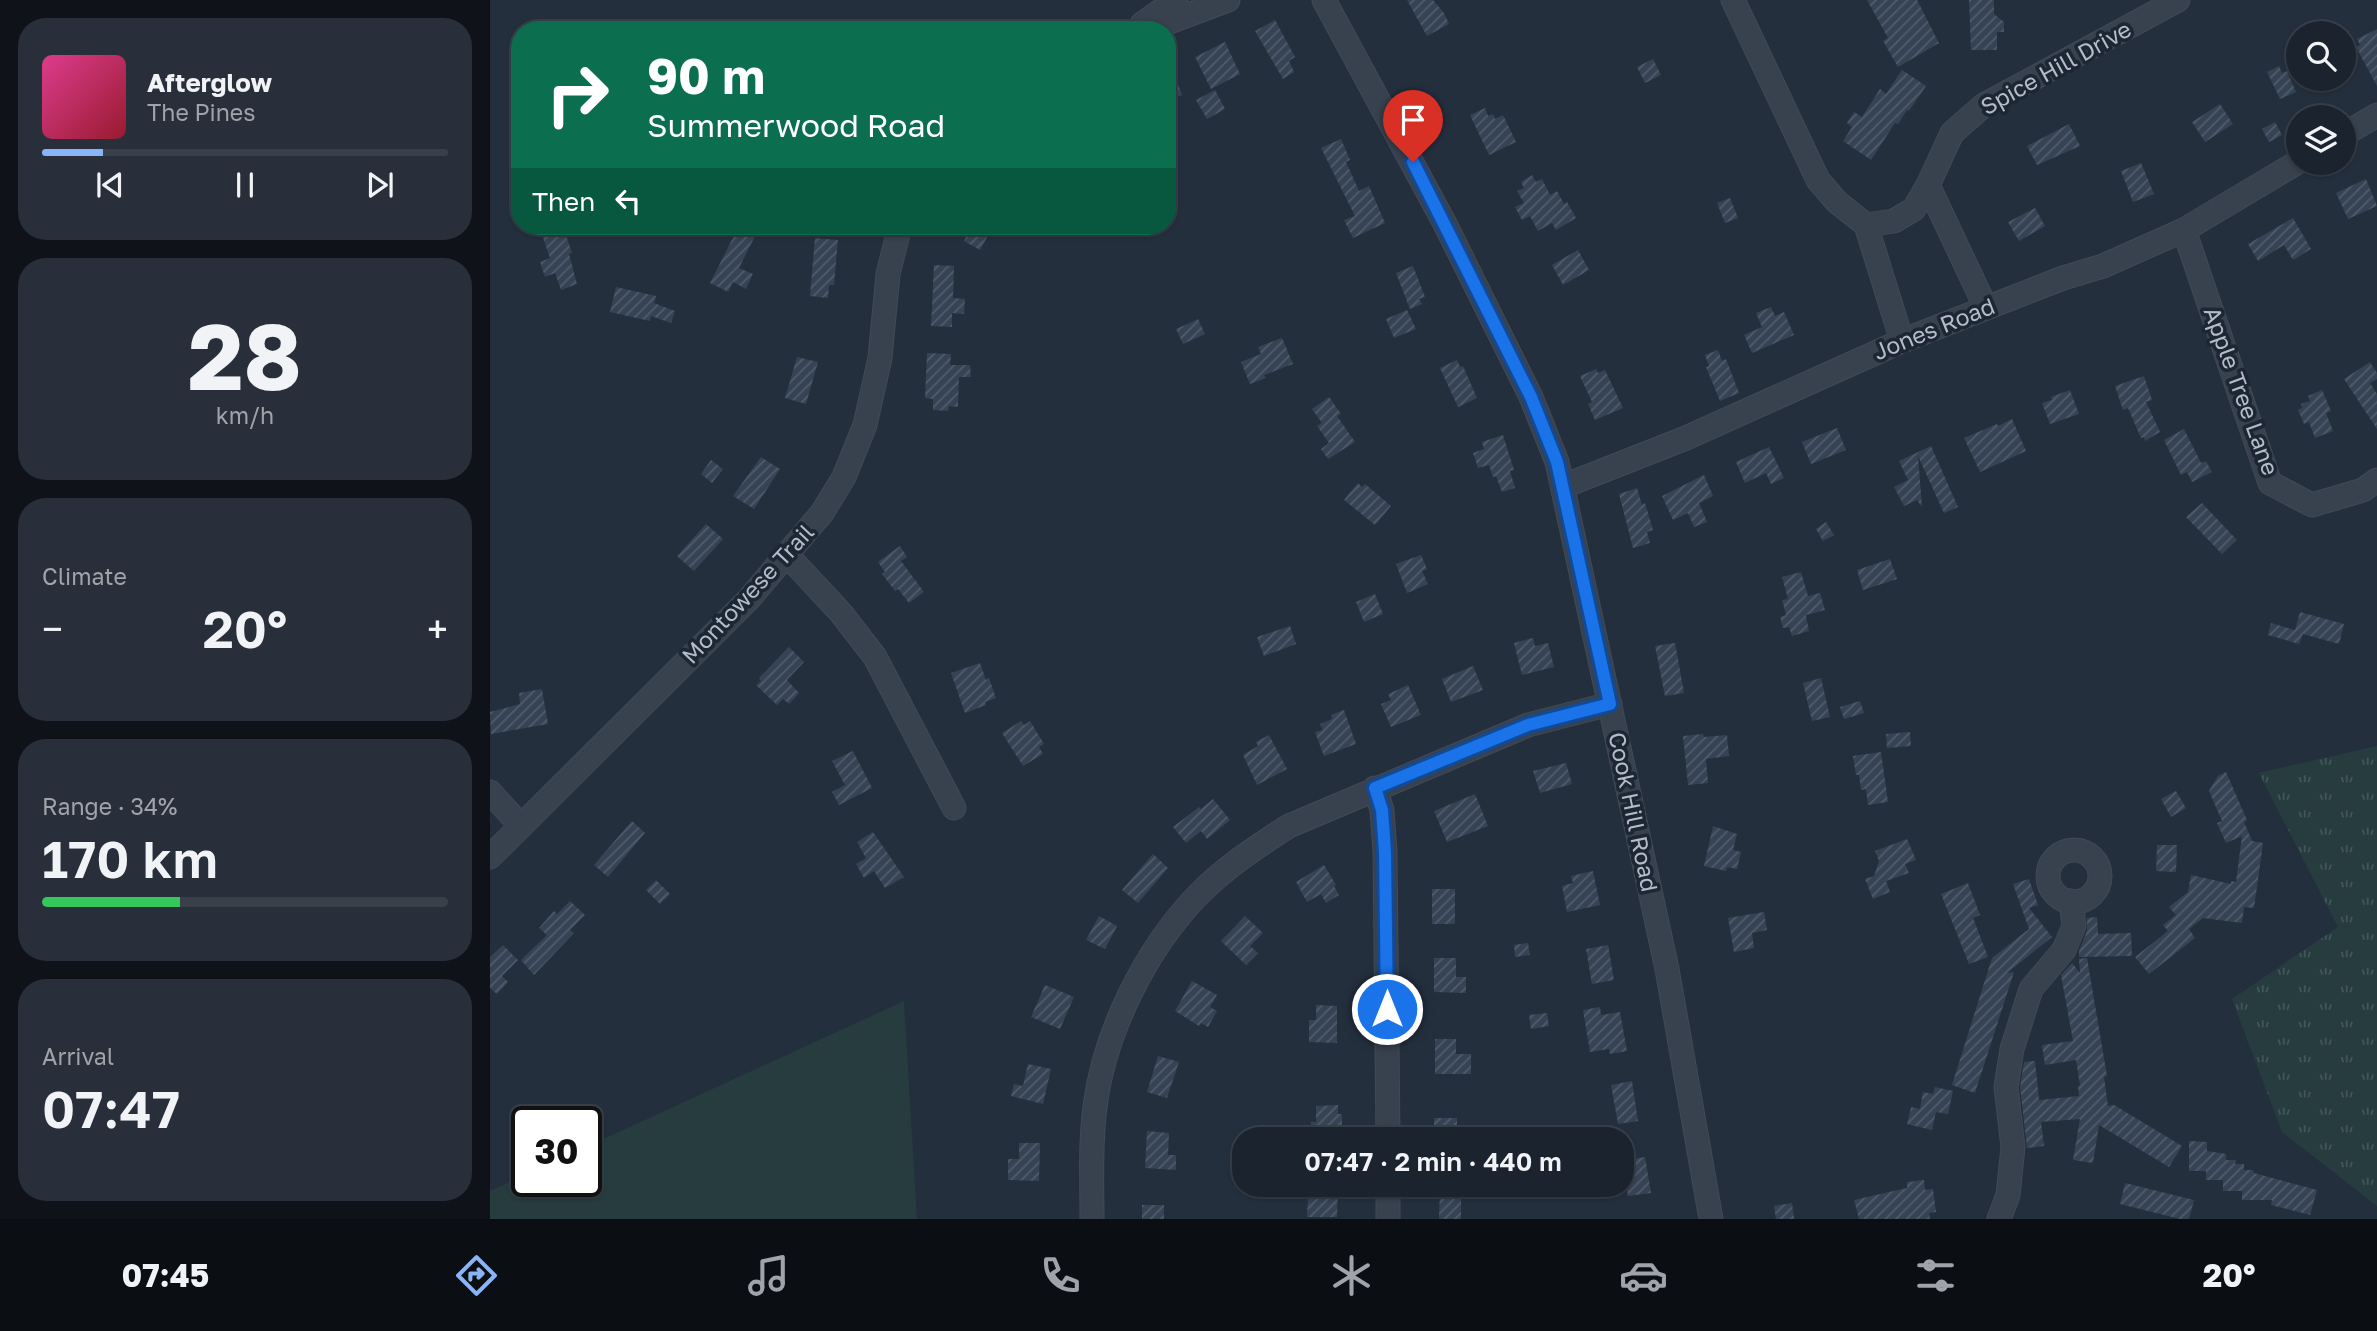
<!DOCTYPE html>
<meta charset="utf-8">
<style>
body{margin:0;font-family:"Golos Text",sans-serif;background:#282f3a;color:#f1f3f6;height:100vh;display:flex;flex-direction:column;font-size:26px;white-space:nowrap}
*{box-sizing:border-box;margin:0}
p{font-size:23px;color:#a0a4aa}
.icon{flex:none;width:38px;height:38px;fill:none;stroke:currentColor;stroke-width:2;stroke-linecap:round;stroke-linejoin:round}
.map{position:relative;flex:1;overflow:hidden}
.side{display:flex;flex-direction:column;gap:18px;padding:18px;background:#0f1319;width:490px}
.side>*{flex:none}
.banner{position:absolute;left:21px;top:21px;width:665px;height:214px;border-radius:28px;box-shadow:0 2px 5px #0004,0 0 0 2px #39404a;background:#0b6e4f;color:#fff;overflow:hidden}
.tools{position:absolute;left:1796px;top:21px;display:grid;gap:14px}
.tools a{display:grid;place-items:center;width:70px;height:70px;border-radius:50%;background:#1b232e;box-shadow:0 2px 5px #0004,0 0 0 2px #39404a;font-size:35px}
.speed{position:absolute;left:21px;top:1106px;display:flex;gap:14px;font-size:35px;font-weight:700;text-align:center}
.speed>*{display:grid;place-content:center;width:91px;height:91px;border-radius:50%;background:#1b232e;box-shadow:0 2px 5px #0004,0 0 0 2px #39404a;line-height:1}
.speed .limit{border:4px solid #111;border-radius:10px;background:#fff;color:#111}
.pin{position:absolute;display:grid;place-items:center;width:60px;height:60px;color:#fff;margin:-72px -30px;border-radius:50% 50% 50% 0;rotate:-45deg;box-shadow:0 0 7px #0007}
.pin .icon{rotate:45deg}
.me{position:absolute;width:77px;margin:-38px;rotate:0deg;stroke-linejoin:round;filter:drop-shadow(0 0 5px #0008)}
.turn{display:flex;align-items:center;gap:24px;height:147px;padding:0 21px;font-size:32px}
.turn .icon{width:91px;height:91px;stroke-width:2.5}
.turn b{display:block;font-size:49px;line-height:60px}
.then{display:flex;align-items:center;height:66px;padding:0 21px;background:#0003;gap:14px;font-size:26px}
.big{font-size:52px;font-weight:600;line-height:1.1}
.side .tile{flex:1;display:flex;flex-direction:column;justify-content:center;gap:10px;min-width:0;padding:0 24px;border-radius:28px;background:#282f3a}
.side .dial{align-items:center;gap:0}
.dial b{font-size:91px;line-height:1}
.song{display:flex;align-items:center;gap:21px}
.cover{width:84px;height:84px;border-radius:10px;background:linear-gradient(135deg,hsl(330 70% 55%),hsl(350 70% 35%))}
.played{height:7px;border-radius:4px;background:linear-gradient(90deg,#8ab4f8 15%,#39404a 15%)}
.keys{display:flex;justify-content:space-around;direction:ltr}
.heat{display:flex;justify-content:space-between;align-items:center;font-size:38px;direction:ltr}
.charge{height:10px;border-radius:5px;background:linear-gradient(90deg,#34c759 34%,#39404a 0)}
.trip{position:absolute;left:742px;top:1127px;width:402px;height:70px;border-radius:28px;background:#1b232e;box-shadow:0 2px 5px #0004,0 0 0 2px #39404a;font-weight:600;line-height:70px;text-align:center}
.menu{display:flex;height:112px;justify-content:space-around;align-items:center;background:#0b0e12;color:#a0a4aa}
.menu .icon{width:49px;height:49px}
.menu .active{color:#8ab4f8}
.menu b{font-size:32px;color:#f1f3f6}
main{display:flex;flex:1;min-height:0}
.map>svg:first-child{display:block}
</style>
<main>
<section class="side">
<div class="tile">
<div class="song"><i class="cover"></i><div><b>Afterglow</b><p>The Pines</p></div></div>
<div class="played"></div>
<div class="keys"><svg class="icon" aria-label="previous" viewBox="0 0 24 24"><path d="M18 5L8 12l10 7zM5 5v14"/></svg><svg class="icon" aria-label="pause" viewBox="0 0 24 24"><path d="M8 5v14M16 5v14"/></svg><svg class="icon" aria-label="next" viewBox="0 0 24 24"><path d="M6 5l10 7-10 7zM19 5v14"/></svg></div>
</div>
<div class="tile dial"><b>28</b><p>km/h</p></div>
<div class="tile"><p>Climate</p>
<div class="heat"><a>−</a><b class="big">20°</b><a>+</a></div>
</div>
<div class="tile"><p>Range · 34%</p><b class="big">170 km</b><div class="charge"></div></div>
<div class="tile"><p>Arrival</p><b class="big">07:47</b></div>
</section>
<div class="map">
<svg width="1887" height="1219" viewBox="0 0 1887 1219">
<defs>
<pattern id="grass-tufts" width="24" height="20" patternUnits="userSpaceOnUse" patternTransform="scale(1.75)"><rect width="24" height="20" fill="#263c3f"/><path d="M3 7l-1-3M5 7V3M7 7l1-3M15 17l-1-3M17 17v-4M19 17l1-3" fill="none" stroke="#435659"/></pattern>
<pattern id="building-hatch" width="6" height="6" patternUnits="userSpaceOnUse" patternTransform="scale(1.75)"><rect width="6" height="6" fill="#364354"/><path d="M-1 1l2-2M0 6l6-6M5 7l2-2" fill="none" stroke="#515c6b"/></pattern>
</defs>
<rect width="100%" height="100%" fill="#242f3e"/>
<path fill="url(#grass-tufts)" d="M1887 746V1206L1792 1132 1742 999 1848 927 1769 773Z"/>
<path fill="#263c3f" d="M414 1001 427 1219H0V1191L37 1174V1181H96V1147Z"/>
<path fill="url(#building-hatch)" d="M917 0H943L954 13 959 24 937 36Z
M1377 0H1427L1449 43 1408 67 1393 41 1398 38Z
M1479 0H1504V14L1514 22V32H1507V50H1481Z
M785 20 805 57 799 61 804 72 793 79 765 31Z
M1887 29V86L1866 47 1870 45 1867 39Z
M735 42 750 74 721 89 705 57Z
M678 58 692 95 677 100V59Z
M1163 59 1171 75 1155 83 1147 67Z
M1789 66 1792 73 1797 71 1806 92 1790 99 1777 72Z
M1412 70 1436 86 1419 111 1417 110 1408 124 1405 123 1381 160 1353 141 1362 127 1357 123 1364 112 1372 117 1390 89 1396 94Z
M725 90 735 109 717 119 706 100Z
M1730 104 1743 124 1715 142 1702 122Z
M995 108 998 116 1003 114 1005 119 1013 115 1026 142 999 155 980 115Z
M1785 122 1792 135 1779 142 1772 129Z
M1579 124 1590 146 1547 165 1537 146Z
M851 139 860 160 856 162 869 191 879 186 895 223 863 238 854 220 865 216 831 148Z
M1651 163 1664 194 1643 202 1631 171Z
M1042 175 1046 182 1052 179 1060 195 1067 191 1074 204 1077 202 1086 218 1066 230 1062 223 1048 231 1040 216 1032 220 1025 207 1034 203 1027 191 1034 188 1031 182Z
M1876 179 1887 206 1858 219 1846 193Z
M1240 198 1248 218 1235 223 1227 203Z
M1545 208 1555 226 1529 241 1518 222Z
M1803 218 1821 249 1803 260 1794 245 1768 261 1758 244Z
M49 226H71L73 233 75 232 82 253 79 254 87 284 71 290 65 273 55 277 50 262 60 258Z
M456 226H495L501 230 490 250 474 241 476 237Z
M248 228 265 236 249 268 263 274 256 289 243 282 238 292 220 283Z
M325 238 348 240 344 285H339L338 298 320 296Z
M1088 250 1099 270 1073 285 1062 265Z
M444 265 464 266 463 298 475 299 474 314 462 313V327L441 326Z
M923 266 935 297 929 299 932 304 920 309 906 273Z
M126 287 166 296 164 303 185 311 181 323 161 316 160 321 120 312Z
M1281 307 1285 316 1294 312 1304 335 1262 353 1254 335 1272 327 1266 313Z
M917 310 926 329 904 338 896 319Z
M708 319 715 334 693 344 686 329Z
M792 338 803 364 774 375 776 378 760 384 751 362 771 354 768 347Z
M1228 350 1232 361 1236 359 1249 393 1230 401 1216 367 1219 366 1215 355Z
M437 353 461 354 460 365H480L481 377H469L468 407 459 406 458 411 443 410V399L435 398Z
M307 357 328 362 316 404 295 398Z
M967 360 970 367 973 366 987 398 968 407 950 368Z
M1880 362 1887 373V379L1880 383 1887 394V429L1854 379Z
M1106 369 1108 373 1115 370 1133 408 1105 420 1098 404 1102 402 1090 376Z
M1654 376 1662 400 1656 402 1670 432 1655 441 1654 437 1651 438 1638 408 1633 410 1625 386Z
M1580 390 1589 414 1560 424 1552 403 1562 400 1561 397Z
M1832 390 1841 411 1836 413 1843 431 1825 438 1819 422 1814 424 1808 410 1812 408 1811 404 1820 401 1818 396Z
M839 397 851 414 847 416 865 442 838 459 831 449 839 443 827 426 832 423 822 409Z
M1522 419 1536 451 1490 472 1474 438 1507 424 1508 426Z
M1347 428 1356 450 1321 464 1312 442Z
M1694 429 1711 463 1716 461 1722 472 1702 482 1697 472 1691 475 1674 440Z
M1013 435 1024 470 1020 471 1025 488 1012 492 1006 476 1003 477 999 465 988 468 983 453 994 449 992 442Z
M1441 446 1468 507 1454 513 1428 456 1432 507 1427 500 1414 506 1404 487 1418 480 1409 461Z
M1279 447 1294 478 1281 484 1276 473 1255 483 1246 462Z
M271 457 290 469 264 509 243 496Z
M221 460 233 469 222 483 211 474Z
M1214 475 1223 496 1209 503 1217 522 1204 527 1198 513 1183 520 1172 496Z
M868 483 872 487 875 484 901 506 885 525 854 500Z
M1147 488 1152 505 1155 503 1163 530 1157 532 1160 543 1143 548 1129 494Z
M1712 503 1747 540 1732 554 1696 517Z
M1336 522 1344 535 1333 541 1326 529Z
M216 524 233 539 204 571 187 556Z
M410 546 417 557 411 561 434 592 419 603 408 589 405 591 392 574 395 572 388 562Z
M931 555 937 569 932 571 938 584 917 593 906 564Z
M1400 559 1407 579 1373 590 1367 570Z
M1311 572 1318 596 1330 593 1335 610 1316 615 1319 631 1302 636 1299 627 1293 628 1290 617 1296 615 1292 600 1298 599 1292 577Z
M885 594 893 614 874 622 866 602Z
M1810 612 1854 624 1849 644 1813 634 1809 644 1778 635 1781 623 1805 630Z
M800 626 806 644 774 656 767 637Z
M1043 638 1045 646 1058 643 1064 667 1032 675 1024 643Z
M1185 643 1194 693 1175 696 1165 646Z
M299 647 314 662 297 680 309 693 299 704 293 699 287 705 266 685 271 681 269 678Z
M490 663 496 680 499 678 506 698 495 702 496 705 475 713 461 673Z
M983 666 993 690 961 702 952 679Z
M1331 678 1340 717 1322 721 1313 683Z
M918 685 931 715 901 727 891 704 901 700 898 694Z
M52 689 58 724 1 734 0 712 30 704 29 693Z
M1370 701 1374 713 1354 719 1350 707Z
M854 710 866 744 834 756 825 732 833 730 830 724 842 719 841 715Z
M531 721 534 725 540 721 554 744 549 747 553 754 533 766 512 733Z
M1420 732 1421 746 1397 748 1396 734Z
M1213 734 1214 737 1237 735 1239 756 1216 759 1218 783 1198 785 1193 736Z
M779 735 797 769 767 785 753 755 768 746 766 742Z
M363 751 382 788 349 805 342 792 355 785 342 761Z
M1391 752 1398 802 1378 805 1376 789 1371 790 1369 775H1366L1363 756Z
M1076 763 1082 784 1050 793 1043 771Z
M1736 772 1757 820 1754 822 1762 841 1773 843 1764 908 1754 907 1752 923 1713 918 1699 929 1705 938 1659 974 1645 957 1678 931 1673 925 1686 915 1679 907 1698 892 1701 875 1741 884V881L1746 882 1752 836 1736 843 1727 823 1732 821 1719 791 1728 776Z
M1686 791 1696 808 1681 817 1671 799Z
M985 794 998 826 957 842 944 811Z
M723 799 740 820 717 839 711 831 696 843 683 827 709 807 711 809Z
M142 821 155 833 118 877 104 865Z
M1223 826 1247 834 1243 850 1251 852 1247 869 1237 867 1236 871 1214 866Z
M383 832 414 877 395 888 384 871 374 878 366 864 376 858 367 842Z
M1417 839 1426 860 1415 864 1419 873 1396 881 1400 892 1383 899 1375 879 1384 876 1389 861 1385 851Z
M1667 845H1687L1686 872 1666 871Z
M663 854 678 868 648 903 632 890Z
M834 865 846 885 844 886 849 895 836 903 831 894 817 902 806 882Z
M1103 871 1110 905 1077 912 1072 886 1083 883 1081 876Z
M1539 879 1548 905 1539 908 1562 937 1517 973 1524 972 1485 1093 1462 1085 1502 958 1539 929 1523 884Z
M166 880 180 894 170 904 156 890Z
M1478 883 1490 915 1483 918 1498 957 1479 964 1451 894Z
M942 889H965V924H942Z
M80 901 95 915 80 930 84 933 44 975 31 960 57 935 49 928 64 911 67 914Z
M1274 912 1277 930 1262 933 1264 948 1244 952 1238 918Z
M609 916 627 926 615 949 596 940Z
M755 916 773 933 760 946 768 953 756 965 731 941Z
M1607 917 1608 934 1641 933 1642 956 1589 957V951L1597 931V918Z
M1038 943 1040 955 1025 957 1024 945Z
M13 945 28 960 12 976 18 982 7 994 0 988V957Z
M1118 945 1124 980 1102 984 1096 949Z
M944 958H966V977H976V993L944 992Z
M1597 958 1617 1076 1614 1077 1618 1106 1624 1105 1692 1146 1679 1167 1609 1125 1603 1163 1583 1160 1590 1119 1551 1122 1554 1146 1537 1148 1530 1087 1534 1062 1545 1061 1549 1100 1589 1096 1588 1086H1590L1586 1060 1555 1065 1552 1045 1583 1041 1571 975 1582 963 1590 973 1589 959Z
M702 981 727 995 720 1007 727 1011 718 1027 711 1023 709 1026 685 1011Z
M555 985 584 997 570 1029 541 1017Z
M826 1005 847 1006V1043L819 1042V1020H826Z
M1110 1007 1111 1015 1130 1012 1137 1051 1120 1054 1119 1049 1100 1052 1093 1010Z
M1057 1013 1059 1026 1041 1029 1039 1015Z
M945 1039H966V1054H981V1074H945Z
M668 1056 689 1062 677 1098 657 1092Z
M538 1064 561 1069 553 1104 521 1096 524 1084 533 1086Z
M1142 1081 1148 1121 1128 1124 1121 1085Z
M1445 1087 1463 1091 1458 1114 1446 1112 1442 1130 1417 1124 1421 1107 1430 1109 1433 1092 1443 1094Z
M848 1105V1114H852V1133L849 1134V1139H821V1122H826V1106Z
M944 1118H967V1139H944Z
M657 1131 679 1133 678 1155H686V1170L655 1168Z
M1699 1141 1717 1142V1151L1736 1154V1160H1746L1745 1164H1754V1170H1763L1764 1173 1827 1190 1820 1215 1781 1205 1782 1200H1752V1191H1733V1180H1716V1171H1699Z
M529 1143H550L549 1181 518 1180V1159H529Z
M1155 1157 1161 1193 1138 1196 1132 1161Z
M1434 1180 1435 1190 1443 1189 1446 1212 1439 1213 1440 1219H1369L1364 1200 1417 1188V1182Z
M1635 1183 1704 1200 1699 1219H1690L1630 1204Z
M828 1185H848L847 1217H817L818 1197H828Z
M950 1186H971V1219H949Z
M1302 1203 1304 1219H1286L1284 1206Z
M652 1205H674V1219H652Z"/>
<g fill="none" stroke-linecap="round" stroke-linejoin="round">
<defs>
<path id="minor" d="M834 0 954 222 1041 397 1067 462 1177 969 1221 1219
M1243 0 1328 180 1347 202 1376 225 1412 341
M652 24 686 0
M658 30 738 0
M1853 135 1887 115
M1438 185 1496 308
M1376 225 1404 221 1424 209 1438 185 1462 133 1494 105 1688 0
M1694 230 1780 483 1822 505 1873 490 1887 480
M1074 486 1196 438 1412 341 1573 278 1613 266 1694 230 1808 162
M298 556 351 613 385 657 464 808
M885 788 892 810 895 852 898 1139
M0 792 31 826
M1558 876a26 26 0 1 1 52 0a26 26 0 1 1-52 0Z
M0 857 258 600 332 513 354 477 375 425 390 358 398 274 410 226
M898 1185V1219
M602 1219C602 1182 600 1144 605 1107 614 1033 655 951 706 897 733 869 766 847 799 826L1038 725 1120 704
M1509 1219 1518 1195 1523 1147 1516 1087 1522 1049 1541 989 1574 950 1584 926 1581 901"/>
</defs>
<use href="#minor" stroke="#414a57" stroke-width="25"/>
<use href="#minor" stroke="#38414e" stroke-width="23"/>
</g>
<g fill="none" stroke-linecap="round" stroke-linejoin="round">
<defs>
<path id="route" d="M897 1009 895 852 892 810 885 788 1038 725 1120 704 1067 462 1041 397 923 162"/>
</defs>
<use href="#route" stroke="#114b97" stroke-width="18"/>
<use href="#route" stroke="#1a73e8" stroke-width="12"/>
</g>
<g text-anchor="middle" stroke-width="7" stroke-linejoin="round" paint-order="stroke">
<g font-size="23" fill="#b4bcc9" stroke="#1d2633">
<text transform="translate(1566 68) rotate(-29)" y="8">Spice Hill Drive</text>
<text transform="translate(1444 329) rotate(-22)" y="8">Jones Road</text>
<text transform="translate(1751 391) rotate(70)" y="8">Apple Tree Lane</text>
<text transform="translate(258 594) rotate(-47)" y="8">Montowese Trail</text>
<text transform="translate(1143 812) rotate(78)" y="8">Cook Hill Road</text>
</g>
</g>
</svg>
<div class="tools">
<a><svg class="icon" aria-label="search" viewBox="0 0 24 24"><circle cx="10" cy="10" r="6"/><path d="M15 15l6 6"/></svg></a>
<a><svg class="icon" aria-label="layers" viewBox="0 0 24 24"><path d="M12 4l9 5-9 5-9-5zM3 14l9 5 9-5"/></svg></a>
</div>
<div class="speed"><div class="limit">30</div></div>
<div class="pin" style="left:923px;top:162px;background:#d93025"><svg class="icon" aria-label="arrive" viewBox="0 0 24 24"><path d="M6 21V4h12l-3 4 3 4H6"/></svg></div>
<svg class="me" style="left:897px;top:1009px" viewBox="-20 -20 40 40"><circle r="17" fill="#1a73e8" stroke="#fff" stroke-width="3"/><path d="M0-11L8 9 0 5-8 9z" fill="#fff"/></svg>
<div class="trip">07:47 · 2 min · 440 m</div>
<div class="banner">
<div class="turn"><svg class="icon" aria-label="right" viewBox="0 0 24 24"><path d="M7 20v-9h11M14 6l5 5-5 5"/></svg><div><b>90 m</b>Summerwood Road</div></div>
<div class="then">Then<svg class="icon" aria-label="left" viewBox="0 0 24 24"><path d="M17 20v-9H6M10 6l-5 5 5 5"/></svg></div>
</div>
</div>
</main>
<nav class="menu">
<b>07:45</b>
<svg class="icon active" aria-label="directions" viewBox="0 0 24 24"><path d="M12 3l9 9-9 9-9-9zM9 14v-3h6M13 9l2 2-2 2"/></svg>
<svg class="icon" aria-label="music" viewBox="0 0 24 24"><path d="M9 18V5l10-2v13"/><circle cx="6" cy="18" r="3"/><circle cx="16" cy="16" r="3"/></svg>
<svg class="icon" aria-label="phone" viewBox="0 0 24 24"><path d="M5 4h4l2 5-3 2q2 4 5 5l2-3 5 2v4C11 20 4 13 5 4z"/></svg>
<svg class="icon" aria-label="climate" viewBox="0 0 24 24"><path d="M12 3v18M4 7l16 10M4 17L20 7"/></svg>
<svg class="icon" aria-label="car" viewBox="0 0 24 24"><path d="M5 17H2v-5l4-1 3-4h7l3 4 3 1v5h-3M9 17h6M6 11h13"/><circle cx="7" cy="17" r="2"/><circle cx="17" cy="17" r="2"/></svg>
<svg class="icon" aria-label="filters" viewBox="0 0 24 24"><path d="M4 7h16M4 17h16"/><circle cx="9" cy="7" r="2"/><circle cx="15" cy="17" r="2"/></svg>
<b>20°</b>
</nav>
